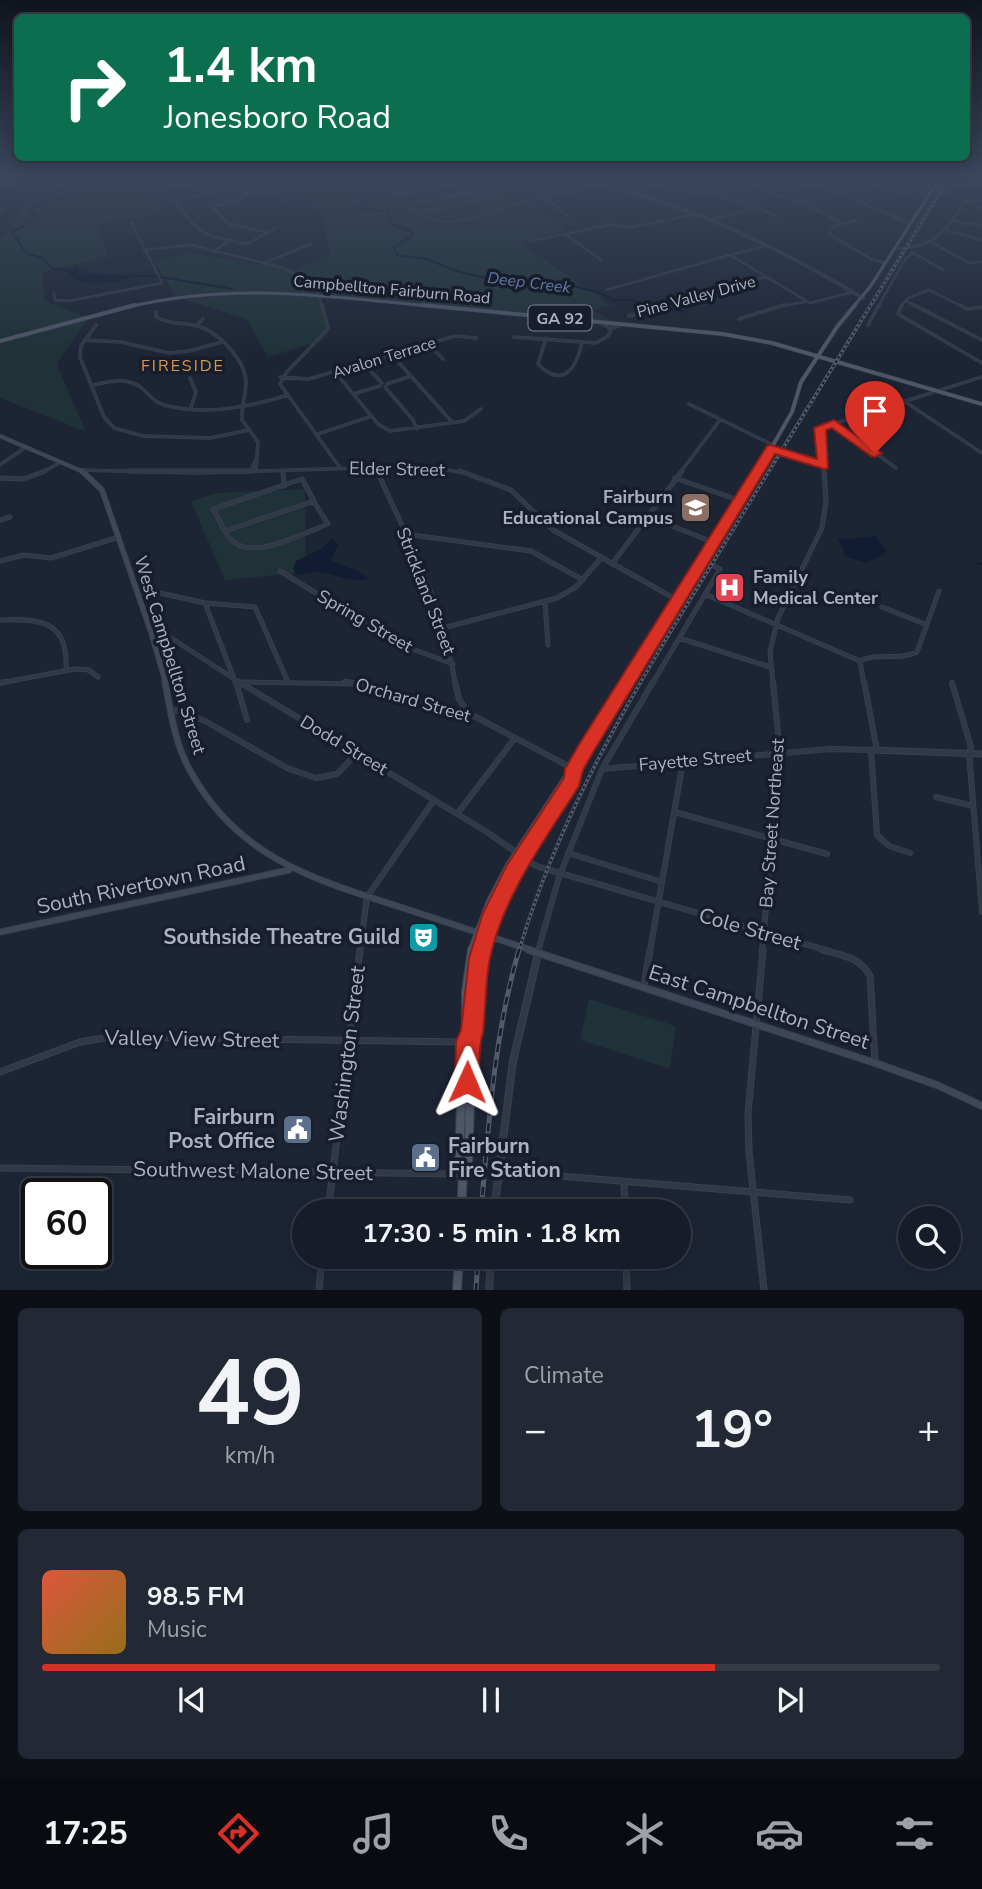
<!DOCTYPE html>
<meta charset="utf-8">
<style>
body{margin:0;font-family:"Nunito Sans",sans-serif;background:#232934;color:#f1f3f6;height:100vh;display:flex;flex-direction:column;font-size:26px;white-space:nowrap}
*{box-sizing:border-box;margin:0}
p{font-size:23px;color:#9ea1a8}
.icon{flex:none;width:38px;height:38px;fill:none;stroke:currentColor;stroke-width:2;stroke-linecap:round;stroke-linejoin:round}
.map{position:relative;height:1290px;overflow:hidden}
.drawer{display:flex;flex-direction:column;gap:18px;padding:18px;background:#0c0f16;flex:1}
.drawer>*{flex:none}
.hud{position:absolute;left:14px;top:14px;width:956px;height:147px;border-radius:10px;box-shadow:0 4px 18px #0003,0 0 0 2px #353a45;background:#0b6e4f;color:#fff;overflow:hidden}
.controls{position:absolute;left:898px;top:1206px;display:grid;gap:14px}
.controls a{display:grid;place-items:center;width:63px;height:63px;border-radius:50%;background:#161c28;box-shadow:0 4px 18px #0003,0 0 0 2px #353a45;font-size:35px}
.speed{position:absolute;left:21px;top:1178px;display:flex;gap:14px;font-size:35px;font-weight:700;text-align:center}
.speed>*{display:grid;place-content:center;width:91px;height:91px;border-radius:50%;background:#161c28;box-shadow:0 4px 18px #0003,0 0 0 2px #353a45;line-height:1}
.speed .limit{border:4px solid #111;border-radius:10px;background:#fff;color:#111}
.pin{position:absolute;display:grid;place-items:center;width:60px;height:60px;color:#fff;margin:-72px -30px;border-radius:50% 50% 50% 0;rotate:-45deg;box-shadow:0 0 7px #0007}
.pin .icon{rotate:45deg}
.me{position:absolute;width:77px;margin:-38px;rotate:1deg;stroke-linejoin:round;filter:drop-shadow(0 0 5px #0008)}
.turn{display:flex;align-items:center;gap:24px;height:147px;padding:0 35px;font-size:32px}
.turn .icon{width:91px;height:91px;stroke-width:2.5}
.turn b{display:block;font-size:49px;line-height:60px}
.big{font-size:52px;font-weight:700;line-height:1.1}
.drawer .tile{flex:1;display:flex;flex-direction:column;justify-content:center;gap:10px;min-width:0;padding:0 24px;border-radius:10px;background:#232934}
.drawer .dial{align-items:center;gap:0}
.dial b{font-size:91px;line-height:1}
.song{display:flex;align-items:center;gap:21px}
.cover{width:84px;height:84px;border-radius:10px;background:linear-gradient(135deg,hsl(10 70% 55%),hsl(40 70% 35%))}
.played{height:7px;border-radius:4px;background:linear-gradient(90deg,#d93025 75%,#353a45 75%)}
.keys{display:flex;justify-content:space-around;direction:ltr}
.heat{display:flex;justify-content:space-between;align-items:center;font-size:38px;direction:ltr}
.drawer .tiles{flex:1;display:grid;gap:18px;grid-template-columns:1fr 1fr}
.tile:last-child{grid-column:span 2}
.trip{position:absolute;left:292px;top:1199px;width:399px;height:70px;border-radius:35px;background:#161c28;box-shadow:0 4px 18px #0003,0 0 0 2px #353a45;font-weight:700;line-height:70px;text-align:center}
.dock{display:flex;height:112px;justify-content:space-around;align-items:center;background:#090b10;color:#9ea1a8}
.dock .icon{width:49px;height:49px}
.dock .active{color:#d93025}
.dock b{font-size:32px;color:#f1f3f6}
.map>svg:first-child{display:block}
</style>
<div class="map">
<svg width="982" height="1291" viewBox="0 0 982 1291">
<rect width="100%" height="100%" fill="#1d2535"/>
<path fill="#1f3237" d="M96 176H151L143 189 163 212 98 225 107 257 42 272 45 301 88 318 57 364 85 431 0 398V238L5 236 25 204 90 184Z
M284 176H348L370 197 411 203 502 185 567 230 519 242 611 305 595 310 616 325 320 296 330 325 321 341 268 357 247 319 176 297 154 261 188 253 294 270 331 254 320 212Z
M845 176H899L932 191 927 200 887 193Z
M305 489 306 572 225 580 191 501 217 493Z
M589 999 676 1026 670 1069 580 1040Z"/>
<path fill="#111c32" d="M75 266 85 273 133 276C115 284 81 289 68 273Z
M875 536 887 551 886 554 866 563 844 556 843 547 837 540Z
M333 539 338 545 331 559 333 562 360 572 369 579C350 584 337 574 318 572 310 572 303 575 296 575L293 568 296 561 319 550Z"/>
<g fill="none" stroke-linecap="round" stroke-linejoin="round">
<path stroke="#111c32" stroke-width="2" d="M374 176 359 180 367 195 365 204 355 208 387 211 392 224 413 232 412 236 394 247 397 255 427 259 456 271 487 278 529 283H563L600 293 613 300H634L642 308 656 307
M68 271 52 268 42 258 26 253 12 232 37 218 30 210 34 206 81 193 100 182 102 176
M133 276H155L232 289
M662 308 685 312
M978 563 982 564"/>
<defs>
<path id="minor-far4" d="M0 176 69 182
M248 176 233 186 175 201C202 239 203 234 247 244L276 228
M406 176H440
M598 176 623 191
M636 176 657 185
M670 176 678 180
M776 176 796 184 822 185 910 224
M908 176 982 209
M744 180 774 195 800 201 842 223
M170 183 205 191
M819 185 840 178
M0 186 52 189 82 176
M231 186 248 194 277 192 286 202
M383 186C400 193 409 211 426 218 459 230 499 208 530 200 552 195 573 195 593 185
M956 187 982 185
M945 192 956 187 952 185 955 176
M629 193 691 176
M688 193H712L776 215
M248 194 235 201 212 207 229 224 265 232
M399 195 500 176
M545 198 568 216
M410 204 500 186
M0 208V213
M419 213 500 196 504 192 500 186 513 184 520 179 517 176
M710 220 752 209
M856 220 831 227 829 234 871 259 885 263
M955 221 982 226
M947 231 982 240
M565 234 601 260
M531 241 608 225 633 227 696 214
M931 242 969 263 982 262
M763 247 730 255 810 303 853 292
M896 248C931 250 948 230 965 202L982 200
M144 250 191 245 284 268 317 288 322 307
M213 252 229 241
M912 252 943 270
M266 262 311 244
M606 290 730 255
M54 293 55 300 68 301 162 283 131 222
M906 301 918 307
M660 307 765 277
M777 307 805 302
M878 307 905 259 913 253
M900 307 908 298 929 290 963 307"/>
<path id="minor-far3" d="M322 305 328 329 286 373 280 384 341 469
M902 305 898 314 982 363
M914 305 982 340
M960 305 967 309 982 307
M156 312V317C170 325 184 322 198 326 219 332 245 360 246 382 246 395 241 407 242 420L258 442 256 471
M629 316 666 305
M739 319 784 305
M602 324 611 329
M96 325 81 346 80 357 104 417 114 428 143 436 210 438 249 430
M868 325 879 305
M196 326 203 319
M514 337 596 343 608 336 612 328 619 326
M546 338 538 364C563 390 577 367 582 342
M84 340 121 342 169 353 189 351 222 342
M428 344 443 359
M392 355 453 423
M363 363 382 383
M335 372 378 424 390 431 464 421 481 409
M280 377 309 379 455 336 476 338
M190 378 196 392 191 407
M387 384 411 376
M91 386C108 381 128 376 143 389 150 396 155 402 164 405 205 416 249 407 288 395
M385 387 413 420 417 429
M353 394 380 386
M904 401 982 453
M689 404 773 445
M834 423 896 468
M318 434 372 416
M771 449 823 465
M0 465 26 447
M376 468 378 473
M79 470 196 473 425 466 464 473
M251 471 257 457
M41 473 61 462
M680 473 720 420
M824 473 820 428 982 377"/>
<path id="minor-far2" d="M128 471H253
M283 471 284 486
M377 471C408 540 445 608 455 684
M460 471 511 490 553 530 679 601
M0 478 24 479 45 471
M675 478 741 501
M302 479 314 501 225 531 213 509Z
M647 516 715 543
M0 520 10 517
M225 531C242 568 301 534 328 524L314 502
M405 534 531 551 583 580
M0 561 24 555 51 558 119 537
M612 564 682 471
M280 571 399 644 453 664
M137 592 160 593 205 603 255 607 288 682
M705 594 860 661
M545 602 548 645
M205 603 236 684
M882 607 927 625
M1 620C42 618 69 622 66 670
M148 623 242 684
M443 628 557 598 576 587 601 558
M679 638 770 667
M860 661C878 652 898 661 917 652L939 591
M860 661 864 684
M240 682 361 684
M0 683 75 669 89 670 98 677
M652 684 720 569 704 561
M773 684 770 652 778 618 822 528 826 501 824 471"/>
<path id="minor-far1" d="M236 682 247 720
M239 682 487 832 517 853
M345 682 363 684 472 715 572 768
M455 682 459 699 468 713
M864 682 877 750
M0 683 5 682
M952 683 971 747 969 753 982 912
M172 709 205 721 287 768 316 778 337 774 357 753
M602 769 830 749 871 750 877 835 889 846 910 853
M936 797 973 806
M674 812 827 854
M457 814 515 738
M568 853 662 882
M522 859 539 867 829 951
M360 951 367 897 434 800
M538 951 559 877 602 769 653 682
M650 951 683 761
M762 951 780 753 773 682"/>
<path id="minor" d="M763 950 748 1114 749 1152 764 1291
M823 950C842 955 860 957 870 976L875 1063
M644 986 650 950
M0 1072 80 1042 110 1037 464 1042
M0 1168 461 1174
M500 1171 850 1200
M624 1182 625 1211
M328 1211 360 950
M626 1256 627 1291
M319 1291 322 1256"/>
<path id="tertiary-far2" d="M554 176C585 183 618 188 649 198 720 219 799 260 863 298"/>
<path id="tertiary-far1" d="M871 750 982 754"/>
<path id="tertiary" d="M494 1211 513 1061 538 954
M489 1291 491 1256"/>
<path id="secondary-far3" d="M0 436 86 473"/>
<path id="secondary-far2" d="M82 471 102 490 151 632 166 684"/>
<path id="secondary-far1" d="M165 682C171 713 175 746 192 774 239 857 312 879 397 906 443 921 488 936 534 951
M0 932 289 870"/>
<path id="secondary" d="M529 950 875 1063 937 1085 982 1106"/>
<path id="primary-far4" d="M128 307C236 281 332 297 440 307
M853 307 870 287 941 176"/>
<path id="primary-far3" d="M422 305 723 334 772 343 982 404
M0 341 135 305
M757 473 792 412 801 382 837 327 855 305"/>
<path id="primary-far2" d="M628 684 758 471"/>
<path id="primary-far1" d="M471 951 490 901 509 865 629 682
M482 951C497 887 536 835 572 781L574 769"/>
<path id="primary" d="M467 1042 472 1033 482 950
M463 1174 459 1163 461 1104 466 1100
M461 1211 463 1174 468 1163 470 1104 466 1100V991L472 950
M457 1291 459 1256"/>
</defs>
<use href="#minor-far4" stroke="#3a414f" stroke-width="2.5"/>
<use href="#minor-far3" stroke="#3a414f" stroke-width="3.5"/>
<use href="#minor-far2" stroke="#3a414f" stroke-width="5"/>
<use href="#minor-far1" stroke="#3a414f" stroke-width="6"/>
<use href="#minor" stroke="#3a414f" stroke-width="7"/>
<use href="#tertiary-far2" stroke="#3a414f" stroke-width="3.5"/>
<use href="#tertiary-far1" stroke="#3a414f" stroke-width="7"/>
<use href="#tertiary" stroke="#3a414f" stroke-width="8"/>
<use href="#secondary-far3" stroke="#3a414f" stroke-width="4.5"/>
<use href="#secondary-far2" stroke="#3a414f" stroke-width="6"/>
<use href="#secondary-far1" stroke="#3a414f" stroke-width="7"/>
<use href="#secondary" stroke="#3a414f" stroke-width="8"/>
<use href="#primary-far4" stroke="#3a414f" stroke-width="3.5"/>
<use href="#primary-far3" stroke="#3a414f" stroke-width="4.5"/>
<use href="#primary-far2" stroke="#3a414f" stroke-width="7"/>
<use href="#primary-far1" stroke="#3a414f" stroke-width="8"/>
<use href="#primary" stroke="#3a414f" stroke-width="10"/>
<use href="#minor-far4" stroke="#313846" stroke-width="2"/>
<use href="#minor-far3" stroke="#313846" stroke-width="2.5"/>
<use href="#minor-far2" stroke="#313846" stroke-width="3.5"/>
<use href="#minor-far1" stroke="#313846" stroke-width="4.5"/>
<use href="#minor" stroke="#313846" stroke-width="5"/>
<use href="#tertiary-far2" stroke="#313846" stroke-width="2.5"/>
<use href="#tertiary-far1" stroke="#313846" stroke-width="5"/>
<use href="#tertiary" stroke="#313846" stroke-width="6"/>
<use href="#secondary-far3" stroke="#3f4659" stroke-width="3.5"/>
<use href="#secondary-far2" stroke="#3f4659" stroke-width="4.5"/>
<use href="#secondary-far1" stroke="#3f4659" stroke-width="5"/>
<use href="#secondary" stroke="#3f4659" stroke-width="6"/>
<use href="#primary-far4" stroke="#4e5667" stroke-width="2.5"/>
<use href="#primary-far3" stroke="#4e5667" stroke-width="3.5"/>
<use href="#primary-far2" stroke="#4e5667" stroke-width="5"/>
<use href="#primary-far1" stroke="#4e5667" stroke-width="6"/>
<use href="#primary" stroke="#4e5667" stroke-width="8"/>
<defs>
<path id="rail-far1" d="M519 951C562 804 643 676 723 546 799 423 874 299 950 176"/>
<path id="rail" d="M481 1211C489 1122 494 1035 519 950
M476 1291 478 1256"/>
</defs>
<use href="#rail-far1" stroke="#525b6e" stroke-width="3.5"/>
<use href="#rail" stroke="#525b6e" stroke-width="5"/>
<use href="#rail-far1" stroke="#171d2a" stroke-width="2" stroke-dasharray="2.5" stroke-linecap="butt"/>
<use href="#rail" stroke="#171d2a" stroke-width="2.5" stroke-dasharray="8" stroke-linecap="butt"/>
</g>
<linearGradient id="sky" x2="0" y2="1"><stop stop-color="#10141d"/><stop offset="0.49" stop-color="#3a465c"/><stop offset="1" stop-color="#3a465c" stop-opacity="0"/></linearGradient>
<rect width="982" height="356" fill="url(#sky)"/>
<path fill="#d93025" stroke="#8d1f18" stroke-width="2" d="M834 420 882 453 875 457 871 456 832 428 826 430 828 468 824 469 775 454 592 754 583 770 579 786C545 840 504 894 490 958 485 982 486 1008 483 1033 476 1052 483 1072 475 1090L467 1094 459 1090 455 1082 456 1042 461 1030 469 958 483 913 507 865 564 778 565 769 580 743 767 446 771 445 817 459 814 428Z"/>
<defs>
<symbol id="university-square" viewBox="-11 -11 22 22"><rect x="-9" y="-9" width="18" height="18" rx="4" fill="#8d6e63" stroke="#171d2a"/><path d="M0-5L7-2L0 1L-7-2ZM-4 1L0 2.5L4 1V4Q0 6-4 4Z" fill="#fff"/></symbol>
<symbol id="hospital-square" viewBox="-11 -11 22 22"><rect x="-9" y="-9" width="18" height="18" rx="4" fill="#e0444e" stroke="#171d2a"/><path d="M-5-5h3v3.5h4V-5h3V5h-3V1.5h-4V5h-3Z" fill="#fff"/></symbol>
<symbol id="theatre-square" viewBox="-11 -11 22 22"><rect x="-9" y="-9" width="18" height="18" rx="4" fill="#0f9aa8" stroke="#171d2a"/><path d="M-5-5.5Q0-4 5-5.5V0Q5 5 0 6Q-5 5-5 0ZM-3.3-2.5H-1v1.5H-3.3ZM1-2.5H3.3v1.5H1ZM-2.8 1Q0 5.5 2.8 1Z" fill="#fff"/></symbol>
<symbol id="civic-square" viewBox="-11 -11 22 22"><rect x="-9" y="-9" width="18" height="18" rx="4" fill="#5c6f8a" stroke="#171d2a"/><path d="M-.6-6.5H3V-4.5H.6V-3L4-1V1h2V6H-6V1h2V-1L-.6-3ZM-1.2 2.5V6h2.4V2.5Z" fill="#fff"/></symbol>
</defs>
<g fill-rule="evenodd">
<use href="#university-square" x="678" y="490" width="35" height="35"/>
<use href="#hospital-square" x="712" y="570" width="35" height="35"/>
<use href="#theatre-square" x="406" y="920" width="35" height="35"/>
<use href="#civic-square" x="280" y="1112" width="35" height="35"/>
<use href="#civic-square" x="408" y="1140" width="35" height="35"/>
</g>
<g text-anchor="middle" stroke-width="7" stroke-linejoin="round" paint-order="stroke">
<g font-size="16" font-style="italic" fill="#6177a5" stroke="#171d2a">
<text transform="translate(529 282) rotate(7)" y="6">Deep Creek</text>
</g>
<g font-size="16" fill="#aab1c4" stroke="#171d2a">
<text transform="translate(392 289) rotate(5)" y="6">Campbellton Fairburn Road</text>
<text transform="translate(696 296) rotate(-15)" y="6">Pine Valley Drive</text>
<text transform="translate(384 357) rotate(-17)" y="6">Avalon Terrace</text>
</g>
<rect fill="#171d2a" stroke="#7e8596" stroke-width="2" x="528.5" y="305.5" width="63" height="25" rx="5"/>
<g font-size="16" font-weight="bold" fill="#aab1c4">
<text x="560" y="324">GA 92</text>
</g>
<g font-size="16" letter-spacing="2" fill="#d79951" stroke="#171d2a">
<text x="183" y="371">FIRESIDE</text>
</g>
<g font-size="18" fill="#aab1c4" stroke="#171d2a">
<text transform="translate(397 469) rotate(1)" y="6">Elder Street</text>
<text transform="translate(426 591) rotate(69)" y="6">Strickland Street</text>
<text transform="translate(365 621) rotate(30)" y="6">Spring Street</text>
<text transform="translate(170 655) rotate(73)" y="6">West Campbellton Street</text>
<text transform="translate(413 700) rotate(16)" y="6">Orchard Street</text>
<text transform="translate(344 745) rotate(31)" y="6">Dodd Street</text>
<text transform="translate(695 760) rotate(-5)" y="6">Fayette Street</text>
<text transform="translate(772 823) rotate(-86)" y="6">Bay Street Northeast</text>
</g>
<g font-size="18" font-weight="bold" fill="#aab1c4" stroke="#171d2a" text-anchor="end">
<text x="673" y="503">Fairburn<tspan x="673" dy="21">Educational Campus</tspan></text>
<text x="753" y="583" text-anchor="start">Family<tspan x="753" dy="21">Medical Center</tspan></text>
</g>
<g font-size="21" fill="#aab1c4" stroke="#171d2a">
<text transform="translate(141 885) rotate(-12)" y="7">South Rivertown Road</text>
<text transform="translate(750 929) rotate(16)" y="7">Cole Street</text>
<text transform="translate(759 1007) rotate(18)" y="7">East Campbellton Street</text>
<text transform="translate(192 1039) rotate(1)" y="7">Valley View Street</text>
<text transform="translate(347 1054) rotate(-83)" y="7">Washington Street</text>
<text transform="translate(253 1171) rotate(1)" y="7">Southwest Malone Street</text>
</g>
<g font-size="21" font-weight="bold" fill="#aab1c4" stroke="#171d2a" text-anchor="end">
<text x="400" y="944">Southside Theatre Guild</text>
<text x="275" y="1124">Fairburn<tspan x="275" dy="24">Post Office</tspan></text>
<text x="448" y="1153" text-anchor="start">Fairburn<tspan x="448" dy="24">Fire Station</tspan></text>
</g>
</g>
</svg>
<div class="controls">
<a><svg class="icon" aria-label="search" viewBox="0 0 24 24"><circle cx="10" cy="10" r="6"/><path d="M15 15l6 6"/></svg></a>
</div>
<div class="speed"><div class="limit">60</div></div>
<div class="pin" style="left:875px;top:453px;background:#d93025"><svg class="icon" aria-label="arrive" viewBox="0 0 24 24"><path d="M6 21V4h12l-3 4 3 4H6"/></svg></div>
<svg class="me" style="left:467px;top:1082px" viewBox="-20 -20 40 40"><path d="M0-17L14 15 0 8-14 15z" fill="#d93025" stroke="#fff" stroke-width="4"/></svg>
<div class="trip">17:30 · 5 min · 1.8 km</div>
<div class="hud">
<div class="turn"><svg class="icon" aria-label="right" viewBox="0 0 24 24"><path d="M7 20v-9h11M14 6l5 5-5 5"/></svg><div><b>1.4 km</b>Jonesboro Road</div></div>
</div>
</div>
<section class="drawer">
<div class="tiles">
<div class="tile dial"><b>49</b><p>km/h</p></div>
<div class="tile"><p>Climate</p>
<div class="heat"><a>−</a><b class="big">19°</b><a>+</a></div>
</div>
<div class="tile">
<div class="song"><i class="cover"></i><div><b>98.5 FM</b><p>Music</p></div></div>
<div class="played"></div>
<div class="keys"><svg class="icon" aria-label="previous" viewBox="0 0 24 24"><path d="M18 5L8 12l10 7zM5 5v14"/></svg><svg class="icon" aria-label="pause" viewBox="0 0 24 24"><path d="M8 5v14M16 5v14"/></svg><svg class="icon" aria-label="next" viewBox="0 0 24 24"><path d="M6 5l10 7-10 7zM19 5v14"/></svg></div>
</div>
</div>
</section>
<nav class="dock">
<b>17:25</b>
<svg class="icon active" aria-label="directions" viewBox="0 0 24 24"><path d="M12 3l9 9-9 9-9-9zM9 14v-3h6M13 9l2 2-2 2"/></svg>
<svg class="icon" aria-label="music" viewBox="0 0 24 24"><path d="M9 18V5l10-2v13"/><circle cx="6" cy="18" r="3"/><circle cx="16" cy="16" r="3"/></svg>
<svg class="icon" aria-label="phone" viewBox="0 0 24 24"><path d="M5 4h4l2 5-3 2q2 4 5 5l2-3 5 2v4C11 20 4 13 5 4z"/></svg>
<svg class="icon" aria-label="climate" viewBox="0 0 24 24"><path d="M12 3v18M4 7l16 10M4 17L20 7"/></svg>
<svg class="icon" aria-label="car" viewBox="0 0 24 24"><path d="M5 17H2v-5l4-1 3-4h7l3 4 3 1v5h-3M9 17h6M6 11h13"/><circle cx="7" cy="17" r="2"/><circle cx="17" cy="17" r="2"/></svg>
<svg class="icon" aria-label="filters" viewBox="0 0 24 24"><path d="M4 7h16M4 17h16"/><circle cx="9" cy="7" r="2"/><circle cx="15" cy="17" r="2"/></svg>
</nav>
